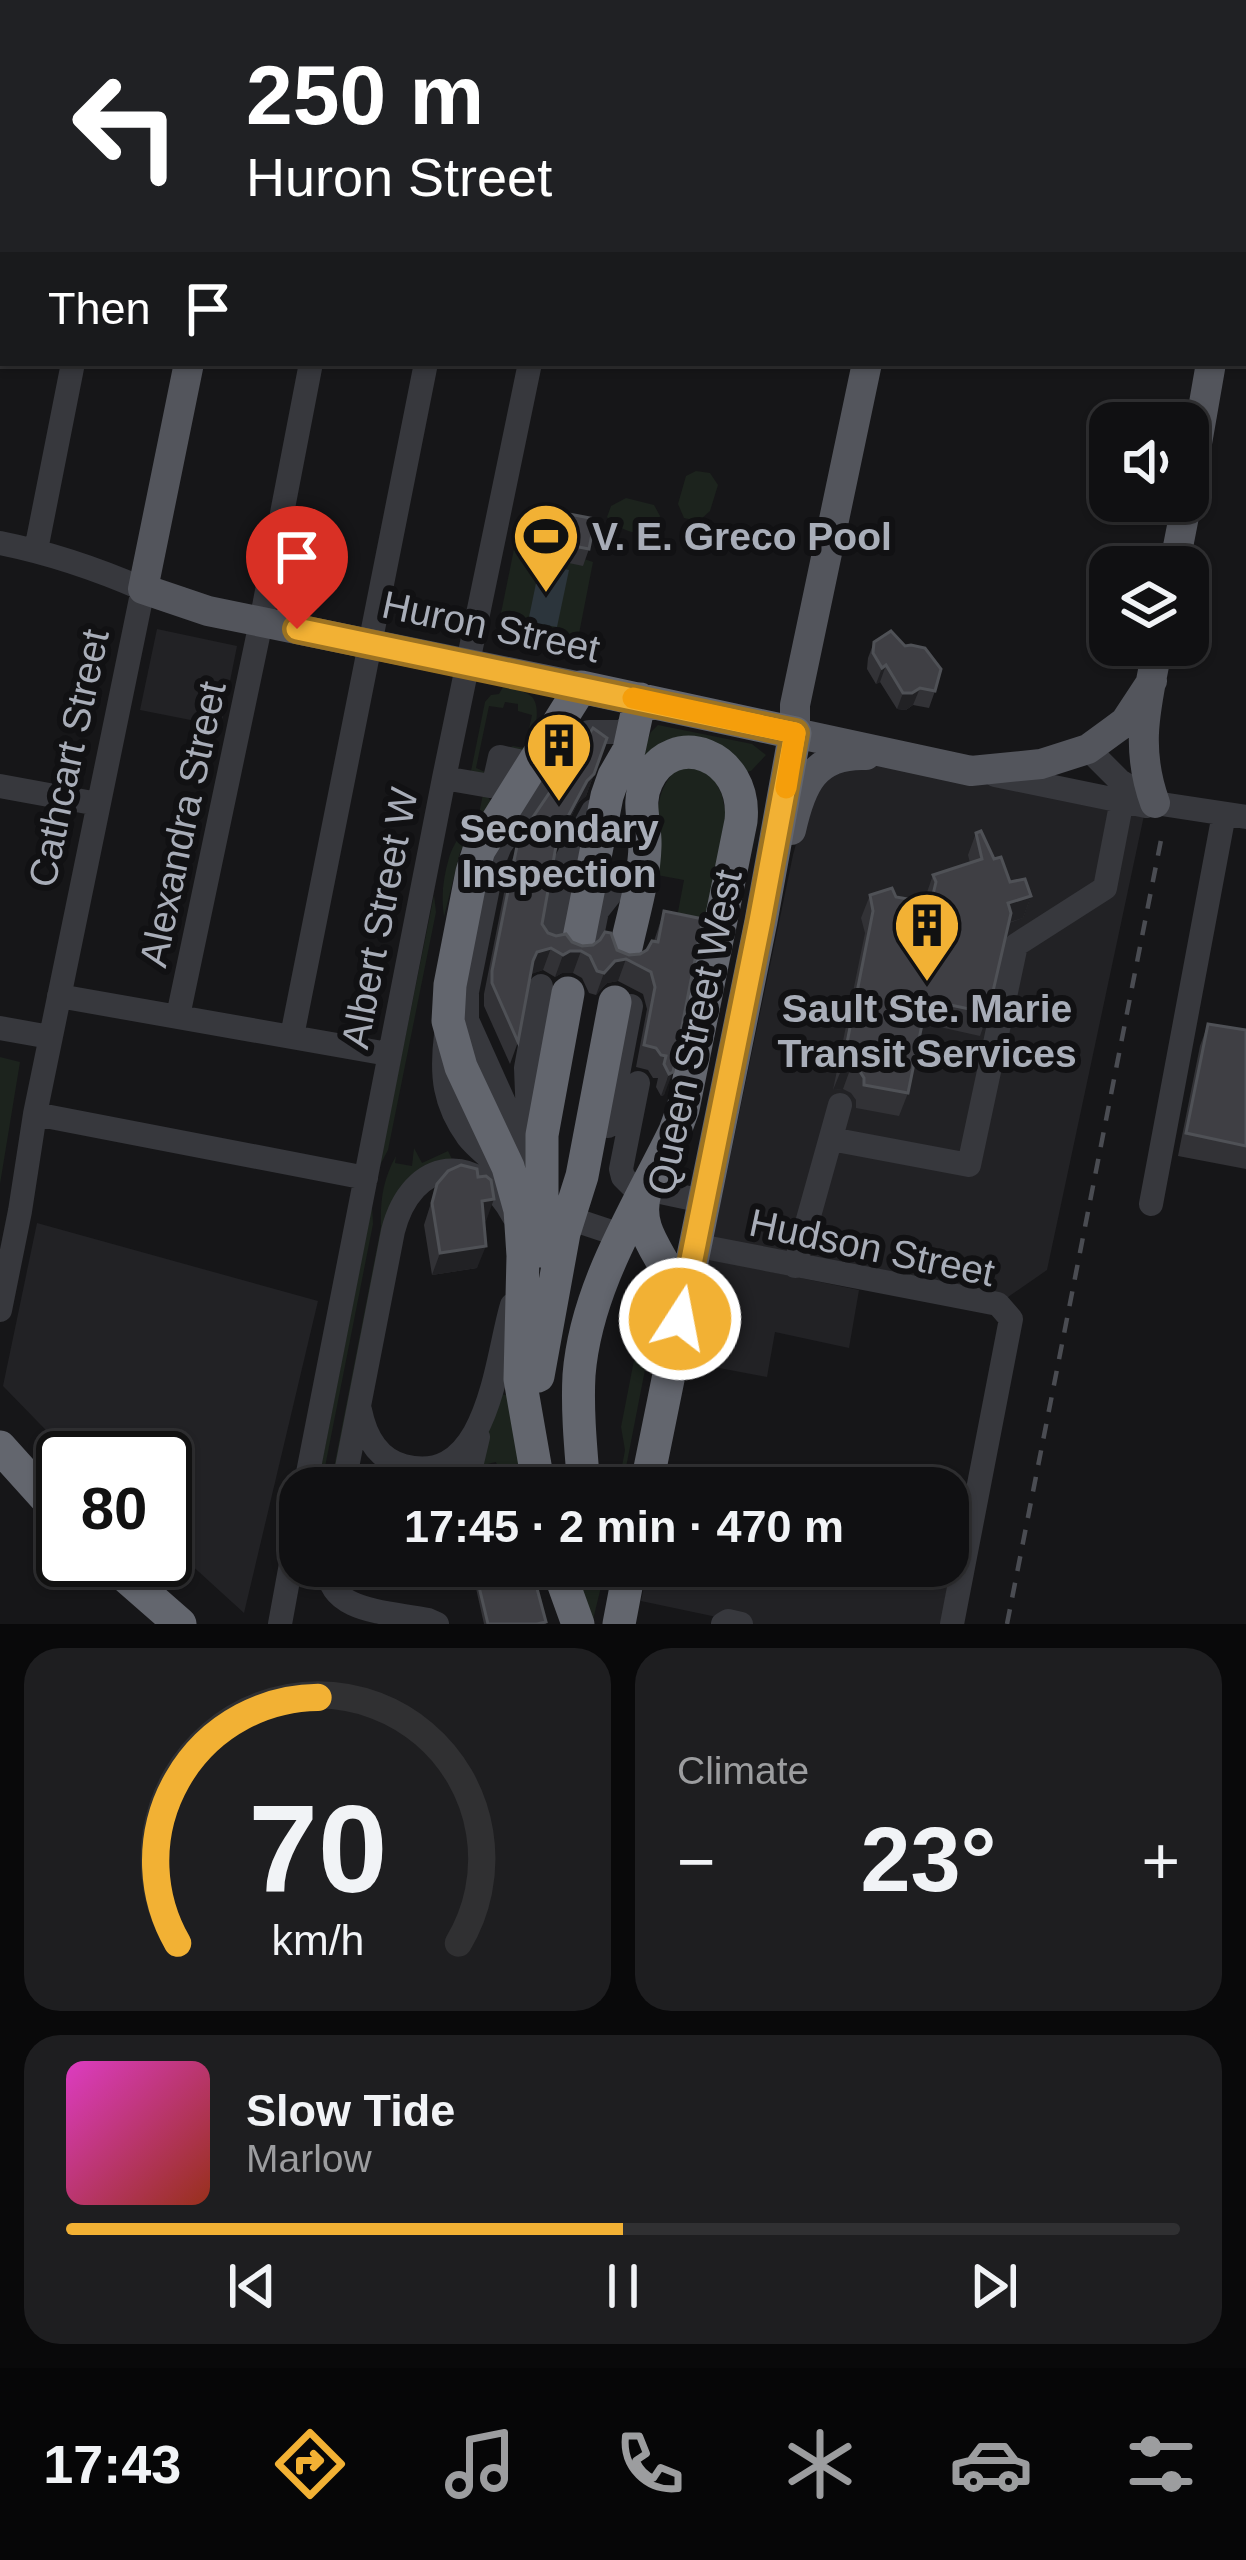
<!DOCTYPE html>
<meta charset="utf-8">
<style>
body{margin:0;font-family:Helvetica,sans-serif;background:#1e1e20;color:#f1f3f6;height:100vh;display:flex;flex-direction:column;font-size:45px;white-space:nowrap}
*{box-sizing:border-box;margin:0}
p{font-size:39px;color:#9c9d9f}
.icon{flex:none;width:66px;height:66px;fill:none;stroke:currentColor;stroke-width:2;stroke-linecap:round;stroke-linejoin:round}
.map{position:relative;height:1624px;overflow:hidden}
.drawer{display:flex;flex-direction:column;gap:24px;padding:24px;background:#09090a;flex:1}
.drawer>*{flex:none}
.guide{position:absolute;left:0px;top:0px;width:1248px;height:366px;box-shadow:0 3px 9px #0004,0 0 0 3px #303032;background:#202124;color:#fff;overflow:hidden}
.controls{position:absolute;left:1089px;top:402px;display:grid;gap:24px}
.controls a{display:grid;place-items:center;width:120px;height:120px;border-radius:24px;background:#101012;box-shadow:0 3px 9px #0004,0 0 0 3px #303032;font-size:60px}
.speed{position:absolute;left:36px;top:1431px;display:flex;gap:24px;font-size:60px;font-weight:700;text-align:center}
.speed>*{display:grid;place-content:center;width:156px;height:156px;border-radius:50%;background:#101012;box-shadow:0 3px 9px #0004,0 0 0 3px #303032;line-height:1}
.speed .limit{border:6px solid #111;border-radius:18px;background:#fff;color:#111}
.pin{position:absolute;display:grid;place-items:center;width:102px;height:102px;color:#fff;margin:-123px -51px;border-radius:50% 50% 50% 0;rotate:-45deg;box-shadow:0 0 12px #0007}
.pin .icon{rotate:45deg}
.me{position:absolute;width:132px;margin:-66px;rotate:11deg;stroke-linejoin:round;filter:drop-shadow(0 0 9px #0008)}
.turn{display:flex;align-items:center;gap:42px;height:252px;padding:0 48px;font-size:54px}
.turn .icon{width:156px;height:156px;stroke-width:2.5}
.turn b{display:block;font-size:84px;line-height:102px}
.then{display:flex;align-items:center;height:114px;padding:0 48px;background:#0003;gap:24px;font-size:45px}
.big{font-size:90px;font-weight:600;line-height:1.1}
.drawer .widget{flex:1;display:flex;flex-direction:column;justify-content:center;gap:18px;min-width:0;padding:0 42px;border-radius:36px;background:#1e1e20}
.drawer .dial{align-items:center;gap:0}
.dial svg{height:312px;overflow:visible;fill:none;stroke:#303032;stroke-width:7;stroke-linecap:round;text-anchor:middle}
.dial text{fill:#f1f3f6;stroke:none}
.song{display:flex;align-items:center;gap:36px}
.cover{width:144px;height:144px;border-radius:18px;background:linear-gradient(135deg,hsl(310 70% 55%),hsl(10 70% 35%))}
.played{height:12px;border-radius:6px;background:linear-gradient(90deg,#f2b134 50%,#303032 50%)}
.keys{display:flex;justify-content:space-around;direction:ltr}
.heat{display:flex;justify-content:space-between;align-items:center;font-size:66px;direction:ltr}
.drawer .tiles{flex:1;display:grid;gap:24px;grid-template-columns:1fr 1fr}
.widget:last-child{grid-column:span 2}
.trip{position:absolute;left:279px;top:1467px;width:690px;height:120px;border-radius:36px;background:#101012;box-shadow:0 3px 9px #0004,0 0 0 3px #303032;font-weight:600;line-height:120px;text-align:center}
.dock{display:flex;height:192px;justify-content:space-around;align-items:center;background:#060607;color:#9c9d9f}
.dock .icon{width:84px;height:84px}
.dock .selected{color:#f2b134}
.dock b{font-size:54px;color:#f1f3f6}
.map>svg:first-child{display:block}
</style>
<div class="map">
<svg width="1246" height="1624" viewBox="0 0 1246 1624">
<rect width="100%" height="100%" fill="#161618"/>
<path fill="#222225" d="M157 629 237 646 221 726 140 710Z
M904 757 1146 806 1047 1270 998 1304 711 1249 793 855 806 807 824 775Z
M37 1223 318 1301 244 1613 165 1541V1458H73L3 1386Z
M709 1259 859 1290 849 1348 775 1332 767 1377 688 1362Z
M948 1558 964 1561 952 1624H750L641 1601 648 1566H948Z"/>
<path fill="#1c231d" d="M696 471 710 473 718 485 710 511 699 521 684 518 678 504 686 476Z
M626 498 654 505 660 516 655 531C635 536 621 531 607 517L611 506Z
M537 526 584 559 593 562 577 644 498 628 514 549 531 552Z
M503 687C512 689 525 690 532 697 543 709 533 743 523 753L509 748 513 746 525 748 532 715 518 711V704L505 702 503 708 489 706 476 768 490 774 470 776 485 702 491 695 499 694Z
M658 725 752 744 766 755 751 771 744 772 640 759 651 732Z
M680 767 711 772 722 795 726 815 701 939 674 933 684 880 657 875C658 839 648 791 680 767Z
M483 794H486L491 802 460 852 444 917C441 897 443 878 449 858 453 844 460 840 463 822L477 824Z
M434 895 436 912 388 1150 379 1167Z
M0 1057 20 1062 0 1184Z
M414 1148 422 1163 448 1151 452 1159 435 1161 419 1170 337 1488H330L381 1227C380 1201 383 1179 396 1156L395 1163 412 1166Z
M372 1205 373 1224 322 1482 320 1488H317Z
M651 1273 663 1277 622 1488H618L625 1450 621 1427Z
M495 1394 509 1395 524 1488H503L496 1462 479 1466Z
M575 1566H606L592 1624H591Z"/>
<path fill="#2c353c" d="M540 564 569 570 557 627 528 622Z"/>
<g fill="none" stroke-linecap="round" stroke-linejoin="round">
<path stroke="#37383d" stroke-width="24" d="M473 0 488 3
M145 3 146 0
M382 3 383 0
M604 3V0
M705 3V0
M807 3 808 0
M1171 3 1172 0
M1218 3 1219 0
M0 50 3 51
M1245 89H1246
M0 301H3
M0 543C50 553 97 569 143 589L35 1114 20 1211 0 1310
M36 550 73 363
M1088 749 1120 781 1148 798
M995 775 1146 806 1155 803 1246 817
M444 778 490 786 495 779 500 757 518 761 530 769
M0 786 98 804
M593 931 597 911 626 874
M550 942 566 861 593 811
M59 996 388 1054
M178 1016 261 622 311 363
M0 1028 50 1037
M446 1035C441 1075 444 1104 468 1137 478 1150 493 1159 503 1171
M292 1036 426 363
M638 1083 621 1169 623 1177 632 1186 703 1201
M35 1114 366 1178
M608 1126 631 1006
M831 1139 969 1165 1016 945 1105 888 1122 800
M529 1142 526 1068 541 986
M537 1176 467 1020V992L493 863 500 846 575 736 589 732H622L636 720
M1151 1204 1224 814
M569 1218 623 1236
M694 1245 998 1304 1011 1319 952 1624
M795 1266 840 1105
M360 1410C365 1435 377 1459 404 1466 489 1488 496 1357 512 1305
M305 1488 444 778 530 363
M343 1488 393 1231C412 1157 478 1149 514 1217
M466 1488 478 1437
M329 1566C326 1614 392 1612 428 1620L437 1624
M280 1624 300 1515
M723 1624 728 1621 741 1624"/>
<path stroke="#53555c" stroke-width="30" d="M257 3 258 0
M942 3 943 0
M1245 170 1246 165
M189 363 143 589 208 611 581 687
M867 363 795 705V733L971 771 1041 764 1088 749 1114 730 1125 722 1152 681
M1188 495 1211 363
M1174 567 1187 501
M1155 803C1134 745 1147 704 1158 645
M791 830C801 785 814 753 866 755"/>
<path stroke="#63666e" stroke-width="33" d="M577 948 607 796 614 776 629 750 640 699
M645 1193C632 1238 675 1262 679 1306
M542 1251V1135L568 993
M538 1376 564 1233 582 1176 615 1002
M0 1447 63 1517
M539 1488 520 1379 523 1256 520 1210 508 1167 461 1067 448 1021 450 985 472 872 479 850 581 687 795 733 761 921 646 1488
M584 1488C581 1451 577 1412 579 1375 586 1287 637 1209 675 1131L683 1109 741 821C748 754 672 727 647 781 636 803 646 823 645 846 644 883 631 921 624 957
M107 1560 180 1624
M557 1566 578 1624
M619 1624 630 1566"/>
<path stroke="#4a4c52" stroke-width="4.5" stroke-dasharray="15 12" stroke-linecap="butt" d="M1007 1624 1161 840"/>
</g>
<path fill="#323236" d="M973 0H1158L1157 3H974Z
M543 509 589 549 583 566 531 555 537 526Z
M874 642 935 691 929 708 913 705 906 710 897 709 880 682 876 684 867 669 868 658Z
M607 738 586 796 578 803 556 845 542 924 548 933 582 946 617 950 629 955 640 954 654 941 664 911 703 919 664 1095 661 1096 656 1087 658 1078H653L648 1070 636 1067 647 1009 643 994 618 981 607 983 596 995 589 993 582 978 573 973H562L555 977 543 970 530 974 518 1042 510 1064 484 1006V994L509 868 523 832Z
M976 833 1010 882 1031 896 1023 918 1009 923 988 1013 980 1036 922 1023 908 1093 899 1116 856 1108V1100L851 1093 843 1089 833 1090 865 933 861 918 870 895 896 897 927 902 925 898 933 875 970 863 968 855Z
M1208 1024 1246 1030V1169L1178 1156 1200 1046Z
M478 1177 486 1221 483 1222 477 1268 432 1275 424 1225 437 1184Z
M471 1566H531L546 1624H484Z"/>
<path fill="#212124" d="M886 665 880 682 876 684 882 668Z
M920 688 913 705 906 710 897 709 903 693Z
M594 774 586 796 578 803 550 857 558 835 587 781Z
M1031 896 1023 918 1000 925 1008 903Z
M551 948 543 970 529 975 537 952Z
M570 951H581L573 973H562L555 977 563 955Z
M626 959 618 981 607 983 596 995 604 973 615 961Z
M851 1067 843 1089 833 1090 842 1068Z
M673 1072 664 1095 661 1096 669 1074Z
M494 1199 486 1221 473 1223 482 1201Z
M486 1246 477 1268 432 1275 440 1253Z"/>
<path fill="#3f3f44" stroke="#4f5156" stroke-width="3" d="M1019 0H1158L1157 3H1020Z
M543 509 595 519 589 549 537 539Z
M891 631 905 646 911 645 925 648 941 669 935 691 920 688 912 693H903L886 665 882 668 873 653 874 642Z
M593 728 607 738 594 774 587 781 558 835 542 924 548 933 556 936 566 934 572 942 582 946 593 945 600 940 605 932 611 933 617 950 629 955 640 954 647 950 652 941 658 942 664 911 703 919 673 1072 669 1074 664 1064 666 1056 661 1055 656 1048 644 1045 655 987 651 972 626 959 615 961 604 973 597 971 590 956 581 951H570L563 955 551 948 537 952 533 961 518 1042 492 983V971L517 846 523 832Z
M981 831 994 859 1001 857 1010 882 1025 879 1031 896 1008 903 1011 913 988 1013 927 1000 908 1093 864 1085V1078L859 1070 851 1067 842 1068 873 911 870 895 892 888 896 897 931 903 936 882 933 875 982 859 976 833Z
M1208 1024 1246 1030V1146L1186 1133Z
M461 1165 477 1169 478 1177 486 1176 491 1180 494 1199 482 1201 486 1246 440 1253 432 1203 437 1184 448 1171Z
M474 1566H531L546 1622 537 1624H488Z"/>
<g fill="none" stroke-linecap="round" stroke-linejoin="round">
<defs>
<path id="route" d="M297 629 795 733 760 921 680 1319"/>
</defs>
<use href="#route" stroke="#9d7322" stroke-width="30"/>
<use href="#route" stroke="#f2b134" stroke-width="21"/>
<path stroke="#f59e0b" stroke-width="21" d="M633 698 795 733 786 788"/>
</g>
<defs>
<symbol id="stadium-pin" viewBox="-11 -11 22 30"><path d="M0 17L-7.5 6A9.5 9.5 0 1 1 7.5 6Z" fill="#f2b134" stroke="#111113"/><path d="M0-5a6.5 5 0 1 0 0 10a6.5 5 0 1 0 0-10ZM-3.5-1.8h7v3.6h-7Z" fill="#111"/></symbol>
<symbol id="building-pin" viewBox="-11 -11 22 30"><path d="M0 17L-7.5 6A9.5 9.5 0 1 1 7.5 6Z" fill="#f2b134" stroke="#111113"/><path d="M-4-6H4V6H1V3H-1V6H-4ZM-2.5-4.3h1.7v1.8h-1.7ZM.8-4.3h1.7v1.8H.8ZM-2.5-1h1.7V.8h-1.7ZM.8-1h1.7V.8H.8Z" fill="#111"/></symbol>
</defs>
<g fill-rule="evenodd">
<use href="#stadium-pin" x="508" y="498" width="76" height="104"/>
<use href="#building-pin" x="521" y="707" width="76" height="104"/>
<use href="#building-pin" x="889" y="887" width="76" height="104"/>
</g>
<g text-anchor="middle" stroke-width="12" stroke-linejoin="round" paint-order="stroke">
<g font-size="39" font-weight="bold" fill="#a8adb8" stroke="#111113">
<text x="592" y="550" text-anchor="start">V. E. Greco Pool</text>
<text x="559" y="842">Secondary<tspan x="559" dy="45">Inspection</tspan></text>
<text x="927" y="1022">Sault Ste. Marie<tspan x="927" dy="45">Transit Services</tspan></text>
</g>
<g font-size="39" fill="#a8adb8" stroke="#111113">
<text transform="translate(491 626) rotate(12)" y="14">Huron Street</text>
<text transform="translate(68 758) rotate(-78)" y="14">Cathcart Street</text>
<text transform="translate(182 824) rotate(-78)" y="14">Alexandra Street</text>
<text transform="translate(379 918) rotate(-79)" y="14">Albert Street W</text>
<text transform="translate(694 1032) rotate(-78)" y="14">Queen Street West</text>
<text transform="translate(872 1247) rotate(12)" y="14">Hudson Street</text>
</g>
</g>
</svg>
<div class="controls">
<a><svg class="icon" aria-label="sound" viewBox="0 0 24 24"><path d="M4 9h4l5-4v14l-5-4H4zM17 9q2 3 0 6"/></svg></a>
<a><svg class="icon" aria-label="layers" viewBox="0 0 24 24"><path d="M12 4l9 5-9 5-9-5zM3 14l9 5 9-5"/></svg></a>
</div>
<div class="speed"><div class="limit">80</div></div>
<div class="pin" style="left:297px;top:629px;background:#d93025"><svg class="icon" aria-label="arrive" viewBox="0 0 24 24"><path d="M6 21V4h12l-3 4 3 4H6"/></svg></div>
<svg class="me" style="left:680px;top:1319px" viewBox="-20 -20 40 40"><circle r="17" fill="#f2b134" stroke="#fff" stroke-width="3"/><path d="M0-11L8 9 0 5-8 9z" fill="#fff"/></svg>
<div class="trip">17:45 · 2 min · 470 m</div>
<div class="guide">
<div class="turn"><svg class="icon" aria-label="left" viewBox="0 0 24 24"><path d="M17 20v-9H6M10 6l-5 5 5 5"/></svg><div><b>250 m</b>Huron Street</div></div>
<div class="then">Then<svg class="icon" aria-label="arrive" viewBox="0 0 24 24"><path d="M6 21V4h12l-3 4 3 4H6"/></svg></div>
</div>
</div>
<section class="drawer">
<div class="tiles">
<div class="widget dial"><svg viewBox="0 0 100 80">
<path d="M14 69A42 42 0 1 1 86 69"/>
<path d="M14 69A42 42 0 0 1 50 6" stroke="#f2b134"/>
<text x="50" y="56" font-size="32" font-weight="700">70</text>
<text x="50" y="72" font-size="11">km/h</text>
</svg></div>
<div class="widget"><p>Climate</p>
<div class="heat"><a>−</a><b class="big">23°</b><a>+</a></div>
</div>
<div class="widget">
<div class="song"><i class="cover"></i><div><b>Slow Tide</b><p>Marlow</p></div></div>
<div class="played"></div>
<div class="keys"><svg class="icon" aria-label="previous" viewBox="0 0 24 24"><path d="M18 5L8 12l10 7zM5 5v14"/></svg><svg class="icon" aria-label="pause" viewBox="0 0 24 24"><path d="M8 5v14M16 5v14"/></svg><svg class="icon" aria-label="next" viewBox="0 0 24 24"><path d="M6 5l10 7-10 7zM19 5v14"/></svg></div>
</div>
</div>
</section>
<nav class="dock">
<b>17:43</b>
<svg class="icon selected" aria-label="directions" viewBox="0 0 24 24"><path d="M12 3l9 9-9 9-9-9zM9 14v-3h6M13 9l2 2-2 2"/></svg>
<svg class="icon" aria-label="music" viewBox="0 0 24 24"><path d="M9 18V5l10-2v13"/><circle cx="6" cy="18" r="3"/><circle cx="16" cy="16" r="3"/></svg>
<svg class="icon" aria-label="phone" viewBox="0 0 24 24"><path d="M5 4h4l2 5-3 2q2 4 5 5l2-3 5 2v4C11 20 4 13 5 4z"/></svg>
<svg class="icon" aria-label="climate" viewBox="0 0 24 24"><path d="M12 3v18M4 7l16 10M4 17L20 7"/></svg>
<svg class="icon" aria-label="car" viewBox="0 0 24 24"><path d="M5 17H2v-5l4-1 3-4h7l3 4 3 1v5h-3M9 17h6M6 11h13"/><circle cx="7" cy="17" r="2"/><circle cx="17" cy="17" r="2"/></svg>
<svg class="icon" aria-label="filters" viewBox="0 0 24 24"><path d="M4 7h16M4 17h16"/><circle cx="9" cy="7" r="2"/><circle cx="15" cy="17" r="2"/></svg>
</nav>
